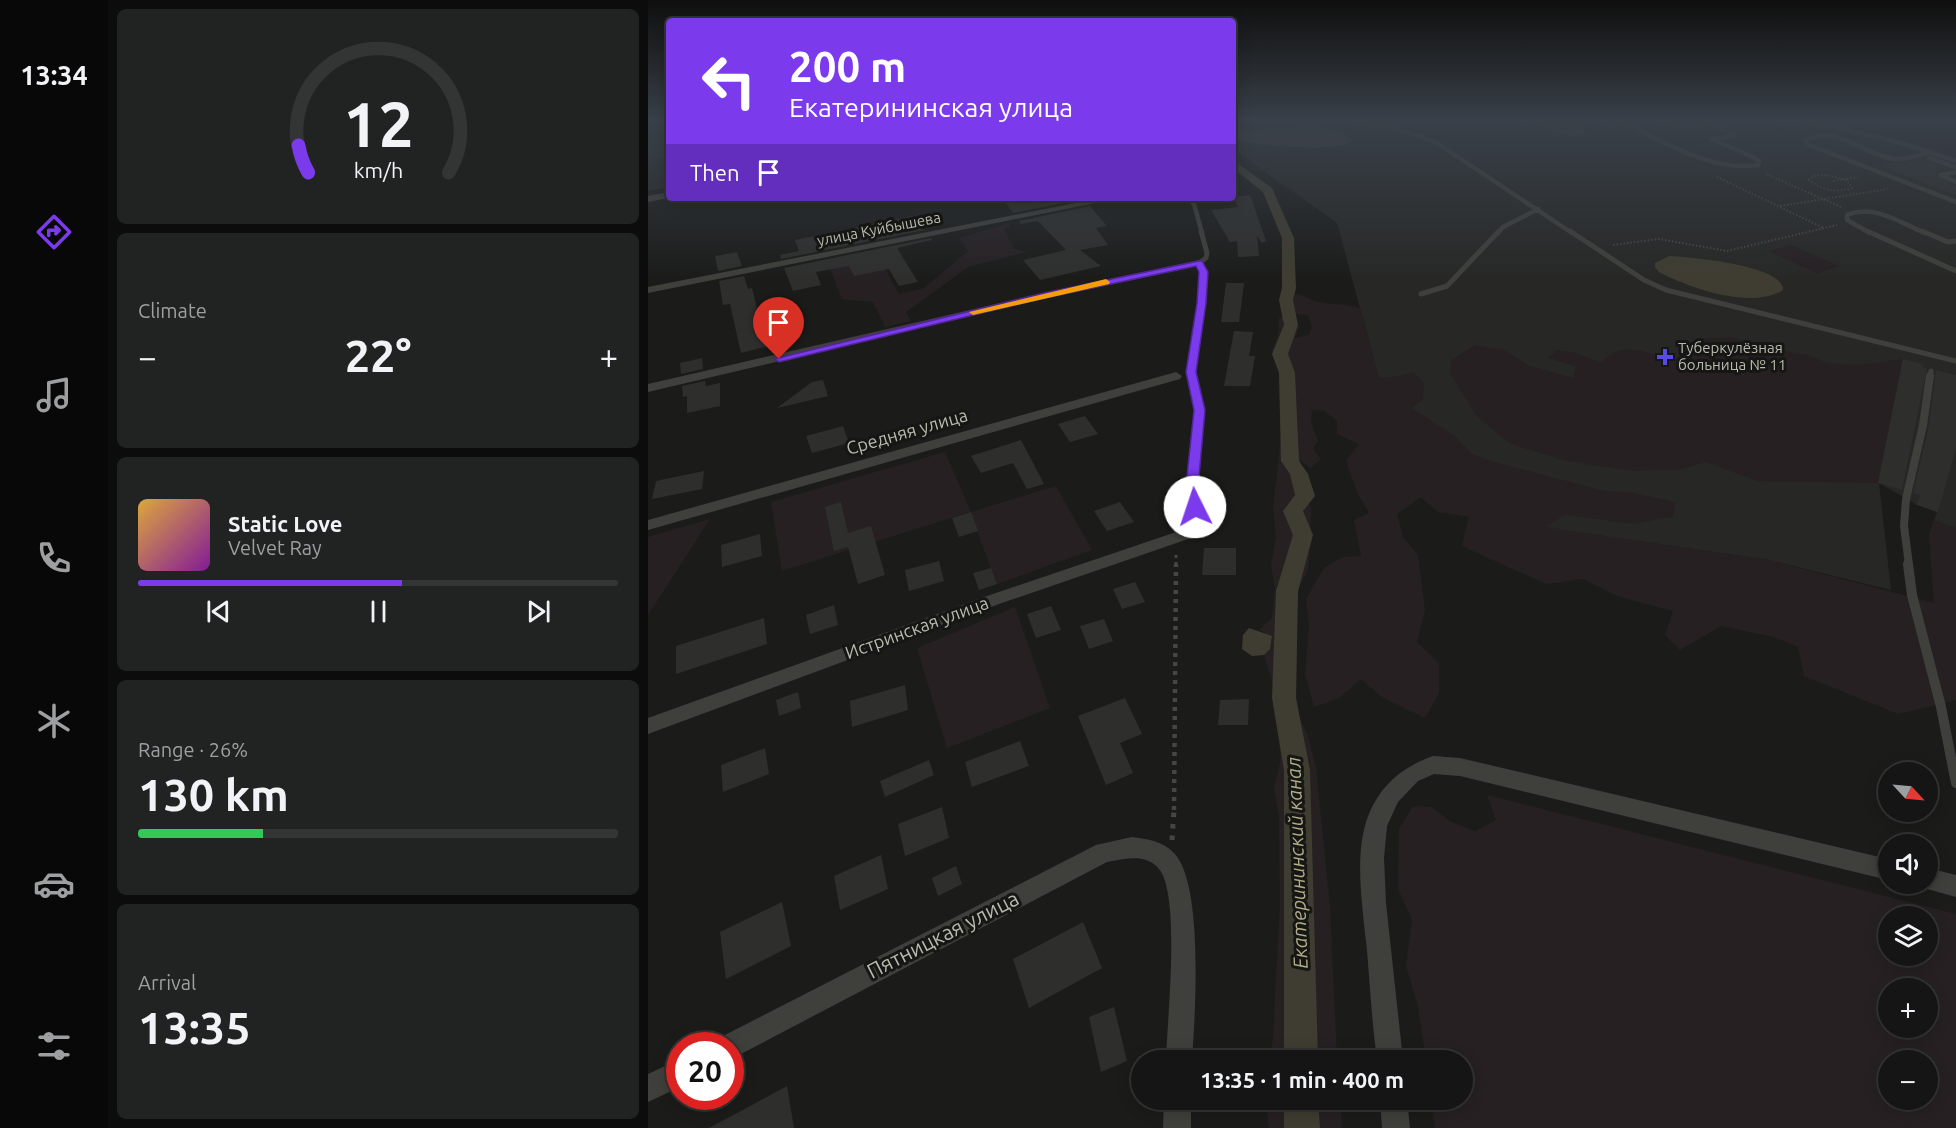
<!DOCTYPE html>
<meta charset="utf-8">
<style>
body{margin:0;font-family:Ubuntu,sans-serif;background:#212222;color:#f1f3f6;height:100vh;display:flex;flex-direction:column;font-size:22px;white-space:nowrap}
*{box-sizing:border-box;margin:0}
p{font-size:20px;color:#9d9fa0}
.icon{flex:none;width:33px;height:33px;fill:none;stroke:currentColor;stroke-width:2;stroke-linecap:round;stroke-linejoin:round}
.map{position:relative;flex:1;overflow:hidden}
.details{display:flex;flex-direction:column;gap:9px;padding:9px;background:#0b0c0b;width:540px}
.details>*{flex:none}
.guide{position:absolute;left:18px;top:18px;width:570px;height:183px;border-radius:6px;box-shadow:0 3px 15px #0003,0 0 0 2px #333434;background:#7c3aed;color:#fff;overflow:hidden}
.needle{width:39px;rotate:116deg}
.buttons{position:absolute;left:1230px;top:762px;display:grid;gap:12px}
.buttons a{display:grid;place-items:center;width:60px;height:60px;border-radius:50%;background:#141514;box-shadow:0 3px 15px #0003,0 0 0 2px #333434;font-size:30px}
.speed{position:absolute;left:18px;top:1032px;display:flex;gap:12px;font-size:30px;font-weight:700;text-align:center}
.speed>*{display:grid;place-content:center;width:78px;height:78px;border-radius:50%;background:#141514;box-shadow:0 3px 15px #0003,0 0 0 2px #333434;line-height:1}
.speed .limit{border:9px solid #d22;background:#fff;color:#111}
.pin{position:absolute;display:grid;place-items:center;width:51px;height:51px;color:#fff;margin:-62px -26px;border-radius:50% 50% 50% 0;rotate:-45deg;box-shadow:0 0 6px #0007}
.pin .icon{rotate:45deg}
.me{position:absolute;width:66px;margin:-33px;rotate:356deg;stroke-linejoin:round;filter:drop-shadow(0 0 4px #0008)}
.turn{display:flex;align-items:center;gap:21px;height:126px;padding:0 24px;font-size:27px}
.turn .icon{width:78px;height:78px;stroke-width:2.5}
.turn b{display:block;font-size:42px;line-height:51px}
.then{display:flex;align-items:center;height:57px;padding:0 24px;background:#0003;gap:12px;font-size:22px}
.big{font-size:45px;font-weight:700;line-height:1.1}
.details .widget{flex:1;display:flex;flex-direction:column;justify-content:center;gap:9px;min-width:0;padding:0 21px;border-radius:9px;background:#212222}
.details .dial{align-items:center;gap:0}
.dial svg{height:156px;overflow:visible;fill:none;stroke:#333434;stroke-width:7;stroke-linecap:round;text-anchor:middle}
.dial text{fill:#f1f3f6;stroke:none}
.song{display:flex;align-items:center;gap:18px}
.cover{width:72px;height:72px;border-radius:9px;background:linear-gradient(135deg,hsl(40 70% 55%),hsl(290 70% 35%))}
.played{height:6px;border-radius:3px;background:linear-gradient(90deg,#7c3aed 55%,#333434 55%)}
.keys{display:flex;justify-content:space-around;direction:ltr}
.heat{display:flex;justify-content:space-between;align-items:center;font-size:33px;direction:ltr}
.charge{height:9px;border-radius:4px;background:linear-gradient(90deg,#34c759 26%,#333434 0)}
.trip{position:absolute;left:483px;top:1050px;width:342px;height:60px;border-radius:30px;background:#141514;box-shadow:0 3px 15px #0003,0 0 0 2px #333434;font-weight:700;line-height:60px;text-align:center}
main{display:flex;flex:1;min-height:0}
.tabs{display:flex;flex-direction:column;width:108px;justify-content:space-around;align-items:center;background:#080808;color:#9d9fa0}
.tabs .icon{width:42px;height:42px}
.tabs .on{color:#7c3aed}
.tabs b{font-size:27px;color:#f1f3f6}
.map>svg:first-child{display:block}
</style>
<main>
<nav class="tabs">
<b>13:34</b>
<svg class="icon on" aria-label="directions" viewBox="0 0 24 24"><path d="M12 3l9 9-9 9-9-9zM9 14v-3h6M13 9l2 2-2 2"/></svg>
<svg class="icon" aria-label="music" viewBox="0 0 24 24"><path d="M9 18V5l10-2v13"/><circle cx="6" cy="18" r="3"/><circle cx="16" cy="16" r="3"/></svg>
<svg class="icon" aria-label="phone" viewBox="0 0 24 24"><path d="M5 4h4l2 5-3 2q2 4 5 5l2-3 5 2v4C11 20 4 13 5 4z"/></svg>
<svg class="icon" aria-label="climate" viewBox="0 0 24 24"><path d="M12 3v18M4 7l16 10M4 17L20 7"/></svg>
<svg class="icon" aria-label="car" viewBox="0 0 24 24"><path d="M5 17H2v-5l4-1 3-4h7l3 4 3 1v5h-3M9 17h6M6 11h13"/><circle cx="7" cy="17" r="2"/><circle cx="17" cy="17" r="2"/></svg>
<svg class="icon" aria-label="filters" viewBox="0 0 24 24"><path d="M4 7h16M4 17h16"/><circle cx="9" cy="7" r="2"/><circle cx="15" cy="17" r="2"/></svg>
</nav>
<section class="details">
<div class="widget dial"><svg viewBox="0 0 100 80">
<path d="M14 69A42 42 0 1 1 86 69"/>
<path d="M14 69A42 42 0 0 1 9 55" stroke="#7c3aed"/>
<text x="50" y="56" font-size="32" font-weight="700">12</text>
<text x="50" y="72" font-size="11">km/h</text>
</svg></div>
<div class="widget"><p>Climate</p>
<div class="heat"><a>−</a><b class="big">22°</b><a>+</a></div>
</div>
<div class="widget">
<div class="song"><i class="cover"></i><div><b>Static Love</b><p>Velvet Ray</p></div></div>
<div class="played"></div>
<div class="keys"><svg class="icon" aria-label="previous" viewBox="0 0 24 24"><path d="M18 5L8 12l10 7zM5 5v14"/></svg><svg class="icon" aria-label="pause" viewBox="0 0 24 24"><path d="M8 5v14M16 5v14"/></svg><svg class="icon" aria-label="next" viewBox="0 0 24 24"><path d="M6 5l10 7-10 7zM19 5v14"/></svg></div>
</div>
<div class="widget"><p>Range · 26%</p><b class="big">130 km</b><div class="charge"></div></div>
<div class="widget"><p>Arrival</p><b class="big">13:35</b></div>
</section>
<div class="map">
<svg width="1308" height="1128" viewBox="0 0 1308 1128">
<rect width="100%" height="100%" fill="#1b1c1a"/>
<path fill="#272826" d="M0 121H21V187L0 191Z
M585 121H1215L1308 145V610L1281 535 1289 512 1269 505 1231 483 1243 590 1121 560 790 512 760 486 689 223 585 149Z"/>
<path fill="#262023" fill-rule="evenodd" d="M1178 121H1308V158L1277 146Z
M366 222 356 229 366 249 379 252 320 267 258 312 263 321 237 327 225 302 194 299 180 263 229 254 251 294 276 288 320 251 311 238Z
M1143 245 1191 266 1169 273 1120 251Z
M648 294C657 295 662 300 670 302 685 305 698 303 713 309L731 378 744 377 765 372 776 383 775 399 764 408 807 436 824 454 846 462 957 491 981 492 1028 502 1025 517 984 524 917 515 898 527 1121 560 1286 603 1281 535 1286 520 1308 528V700L1250 714 1156 676 1150 647 1126 637 1073 626 1032 650 1017 635 1025 611 969 596 935 579 898 584 814 546 821 516 790 512 773 497 749 514 755 537 770 555 777 610 769 642 791 663V693L777 718 734 697 713 679 691 698 666 707 657 674 661 624 658 599 676 568 695 557 713 556 706 520 721 513 709 492 698 461 711 444 689 434V421L676 411 664 410 663 424 670 440 665 449 673 459 663 468 652 460 654 482 663 508 662 545 660 569 646 598 640 671 646 707 660 736 668 768 682 907 689 1060H621L625 1039 632 903 631 818 626 788 633 759 624 681 616 655 622 649 624 637 611 630 624 618 627 587 623 566 628 536 625 508 633 438 631 373 624 350 630 336 631 318 639 315 647 318 651 327 647 338 661 335 664 326 660 315 645 314 641 310 644 304 641 298Z
M1083 337 1131 350 1160 355 1179 363 1209 365 1255 359 1230 483 1109 481 1058 462 1031 470 983 471 918 461 863 444 829 417 802 373 803 360 827 345 856 350 880 365 925 378 928 367 901 358 908 350 924 352 953 362C958 358 964 352 969 351 998 343 1023 370 1053 353L1055 339Z
M297 452 323 512 408 486 444 550 349 584 322 512 134 571 123 502Z
M62 519 0 615V537Z
M367 607 402 708 299 748 269 648Z
M839 795 1308 914V1128H787L783 1100H814V1060H778L770 1006 758 966 764 920 750 889 751 829 765 806 784 807 803 822 827 831 848 820ZM1280 916V956H1240V916ZM1240 988H1280V1028H1240ZM1280 1060V1100H1240V1060Z
M617 1100H692L694 1128H621Z"/>
<path fill="#3f3d31" d="M920 121 935 128 938 134 920 136 894 127 901 122Z
M658 127C674 128 694 127 705 141 690 153 605 146 585 139V131H588Z
M1021 256C1042 257 1136 265 1135 290 1102 310 1042 288 1011 272L1007 267V263Z
M601 628 624 636 622 649 616 655 604 656 594 649 595 635Z"/>
<g fill="none" stroke-linecap="round" stroke-linejoin="round">
<path fill="#3f3d31" fill-rule="evenodd" d="M585 160 624 188 646 238 648 288 645 300 650 325 640 354 647 373 651 461 660 474 667 496 655 511 665 535 650 591 648 698 662 770 670 1060H636V770L624 698 628 591 645 535 635 511 647 495 642 474 633 461 631 373 624 354 636 325 631 300 634 288V238L615 192 585 168Z
M636 1100H670L672 1128H636Z"/>
</g>
<path fill="#2e2f2d" d="M21 139V156L0 160V143Z
M1274 159 1300 169 1290 171 1288 176 1308 186V195L1232 166Z
M602 195 618 241 614 243 609 236 611 256 590 257 589 241 582 242 563 210 590 207 585 197Z
M354 198H435L436 199 365 213Z
M442 206 459 226 448 228 460 245 432 250 453 266 392 280 375 260 418 250 390 221 373 224 371 221Z
M265 216 276 230 133 259 132 255 151 251 147 240Z
M283 238 284 240 249 248 270 282 251 286 241 269 206 276 201 266 168 272 173 285 145 291 136 268Z
M89 252 94 266 70 271 67 256Z
M96 276 100 289 104 288 111 317 128 313 136 342 93 353 82 304 75 305 71 281Z
M578 283H596L591 322H573Z
M586 331 605 332 601 356H607L602 386H576Z
M54 358 55 369 33 374 32 363Z
M1255 359 1275 364 1274 367 1279 368 1254 490 1230 483Z
M1288 370 1308 375V448L1290 512 1269 505 1272 495 1265 493 1281 426Z
M175 380 180 396 129 408 164 382Z
M57 381 58 386 72 383V406L39 413V396L35 397 34 386Z
M437 416 450 434 422 442 410 424Z
M195 426 201 443 164 453 158 436Z
M373 440 396 484 379 489 365 463 333 473 323 456Z
M56 471 54 489 4 499 8 481Z
M193 502 200 533 223 526 237 575 210 584 200 547 186 551 177 507Z
M472 502 486 522 459 531 446 511Z
M323 512 330 531 311 537 304 518Z
M112 534 114 556 74 567 73 545Z
M556 548H588V575H554Z
M291 561 296 581 261 591 257 570Z
M343 568 349 584 331 590 325 573Z
M487 582 497 602 474 609 465 589Z
M186 605 190 625 162 634 158 615Z
M403 606 413 630 388 638 379 614Z
M116 618 119 644 28 674V646Z
M456 619 465 641 441 649 432 626Z
M257 685 260 710 204 727 202 701Z
M150 692 153 708 131 716 128 700Z
M477 698 494 734 472 743 485 773 458 785 430 716Z
M601 699 600 725H570L572 700Z
M372 741 381 766 324 787 317 762Z
M117 748 121 774 75 792 73 765Z
M281 760 286 775 237 797 232 781Z
M294 807 301 838 257 856 250 824Z
M233 855 240 889 192 910 186 876Z
M308 866 314 884 290 896 284 878Z
M134 902 143 946 78 979 72 932Z
M435 922 454 968 381 1008 365 959Z
M466 1007 479 1061 453 1072 441 1017Z
M139 1086 146 1128H61Z"/>
<g fill="none" stroke-linecap="round" stroke-linejoin="round">
<path stroke="#464741" stroke-width="2" stroke-dasharray="1.5 2" stroke-linecap="butt" d="M952 121 963 126
M1133 121 1150 124
M1118 174 1193 207
M1177 175 1199 180 1204 188C1189 193 1173 190 1161 180L1165 176Z
M1069 177 1176 228
M1185 181 1210 177
M27 202 50 198
M1132 206 1240 189
M965 245 1011 239 1079 251 1189 225"/>
<path stroke="#464741" stroke-width="3" stroke-dasharray="3 4" stroke-linecap="butt" d="M528 565V553"/>
<path stroke="#464741" stroke-width="4.5" stroke-dasharray="4 5" stroke-linecap="butt" d="M526 810 528 564"/>
<path stroke="#464741" stroke-width="5" stroke-dasharray="4.5 7" stroke-linecap="butt" d="M524 840 526 809"/>
<path stroke="#3f403b" stroke-width="4.5" d="M705 121 758 131 789 143 924 233
M973 121C1014 141 1063 172 1110 165L1111 161 1105 157 1064 139 1086 136
M1015 121 1028 126 1056 123
M1056 121 1086 136
M1162 121 1257 144 1308 161
M1283 152C1271 154 1258 161 1246 159 1216 155 1187 123 1157 141L1161 145 1308 202
M1281 158 1308 167
M1308 172 1292 175 1308 182
M540 198 546 204 554 233
M850 233 855 227 890 209
M1222 233 1199 220V215C1226 204 1251 222 1277 233"/>
<path stroke="#3f403b" stroke-width="5" d="M922 231 996 280 1018 290 1308 361
M1219 231 1308 271
M1274 231 1300 242 1308 241
M773 294 799 286 851 231
M544 377 556 272 551 263 558 258 559 253 553 231
M1282 377 1283 371"/>
<path stroke="#3f403b" stroke-width="8" d="M540 533 547 507 545 476 552 410 544 376
M1261 565 1256 526 1258 499 1275 425 1282 376"/>
<path stroke="#3f403b" stroke-width="10" d="M1260 564 1264 595 1293 707 1308 783"/>
<path fill="#3f403b" fill-rule="evenodd" d="M21 192V198L0 202V196Z
M453 198H472L0 293V287Z
M551 260 556 263 555 265 396 299 0 392V384L396 293Z
M528 372 534 376 532 379 0 530V520Z
M540 528 546 529 548 533 546 537 351 604 0 734V718L339 596Z
M785 756 812 758 1240 859V880L812 776 786 774 770 781 750 802 739 826 736 858 738 903 755 1060H729C724 1024 722 987 719 950 715 913 707 861 717 826 727 790 751 768 785 756Z
M484 837C499 839 515 841 526 853 556 884 547 1017 544 1060H518C519 1022 533 895 511 869 498 853 477 859 459 862L91 1055 82 1059V1046H69L73 1037 448 845Z
M1280 868 1308 875V897L1272 887 1271 884H1280Z
M32 1059V1087L0 1102V1074Z
M516 1100H543V1128H515Z
M732 1100H759L762 1128H734Z"/>
</g>
<linearGradient id="sky" x2="0" y2="1"><stop stop-color="#0f0f0e"/><stop offset="0.43" stop-color="#394049"/><stop offset="1" stop-color="#394049" stop-opacity="0"/></linearGradient>
<rect width="1308" height="279" fill="url(#sky)"/>
<path fill="#7c3aed" stroke="#51269a" stroke-width="1.5" d="M551 261H554L560 272 558 303 548 372 557 410 551 476 553 507 547 511 540 507 539 476 546 410 538 372 549 303 551 272 548 266 396 298 131 362 126 359 396 293Z"/>
<path fill="#f59e0b" d="M458 279 462 282 461 284 325 315 321 312Z"/>
<path fill="#584be2" stroke="#161715" stroke-width="2" d="M1014 348h6v6h6v6h-6v6h-6v-6h-6v-6h6z"/>
<g text-anchor="middle" stroke-width="6" stroke-linejoin="round" paint-order="stroke">
<g font-size="15" fill="#b8baad" stroke="#161715">
<text transform="translate(231 229) rotate(-11)" y="5">улица Куйбышева</text>
</g>
<g font-size="15" fill="#b8baad" stroke="#161715" text-anchor="start">
<text x="1030" y="353">Туберкулёзная<tspan x="1030" dy="17">больница № 11</tspan></text>
</g>
<g font-size="18" fill="#b8baad" stroke="#161715">
<text transform="translate(259 432) rotate(-16)" y="6">Средняя улица</text>
<text transform="translate(269 628) rotate(-20)" y="6">Истринская улица</text>
</g>
<g font-size="20" font-style="italic" fill="#b1ad88" stroke="#161715">
<text transform="translate(649 863) rotate(-92)" y="7">Екатерининский канал</text>
</g>
<g font-size="21" fill="#b8baad" stroke="#161715">
<text transform="translate(295 935) rotate(-27)" y="7">Пятницкая улица</text>
</g>
</g>
</svg>
<div class="buttons">
<a><svg class="needle" viewBox="-14 -14 28 28"><path d="M0-13l5 13h-10z" fill="#e53935"/><path d="M0 13l5-13h-10z" fill="#9d9fa0"/></svg></a>
<a><svg class="icon" aria-label="sound" viewBox="0 0 24 24"><path d="M4 9h4l5-4v14l-5-4H4zM17 9q2 3 0 6"/></svg></a>
<a><svg class="icon" aria-label="layers" viewBox="0 0 24 24"><path d="M12 4l9 5-9 5-9-5zM3 14l9 5 9-5"/></svg></a>
<a>+</a>
<a>−</a>
</div>
<div class="speed"><div class="limit">20</div></div>
<div class="pin" style="left:131px;top:359px;background:#d93025"><svg class="icon" aria-label="arrive" viewBox="0 0 24 24"><path d="M6 21V4h12l-3 4 3 4H6"/></svg></div>
<svg class="me" style="left:547px;top:507px" viewBox="-20 -20 40 40"><circle r="19" fill="#fff"/><path d="M0-13L10 11 0 6-10 11z" fill="#7c3aed"/></svg>
<div class="trip">13:35 · 1 min · 400 m</div>
<div class="guide">
<div class="turn"><svg class="icon" aria-label="left" viewBox="0 0 24 24"><path d="M17 20v-9H6M10 6l-5 5 5 5"/></svg><div><b>200 m</b>Екатерининская улица</div></div>
<div class="then">Then<svg class="icon" aria-label="arrive" viewBox="0 0 24 24"><path d="M6 21V4h12l-3 4 3 4H6"/></svg></div>
</div>
</div>
</main>
